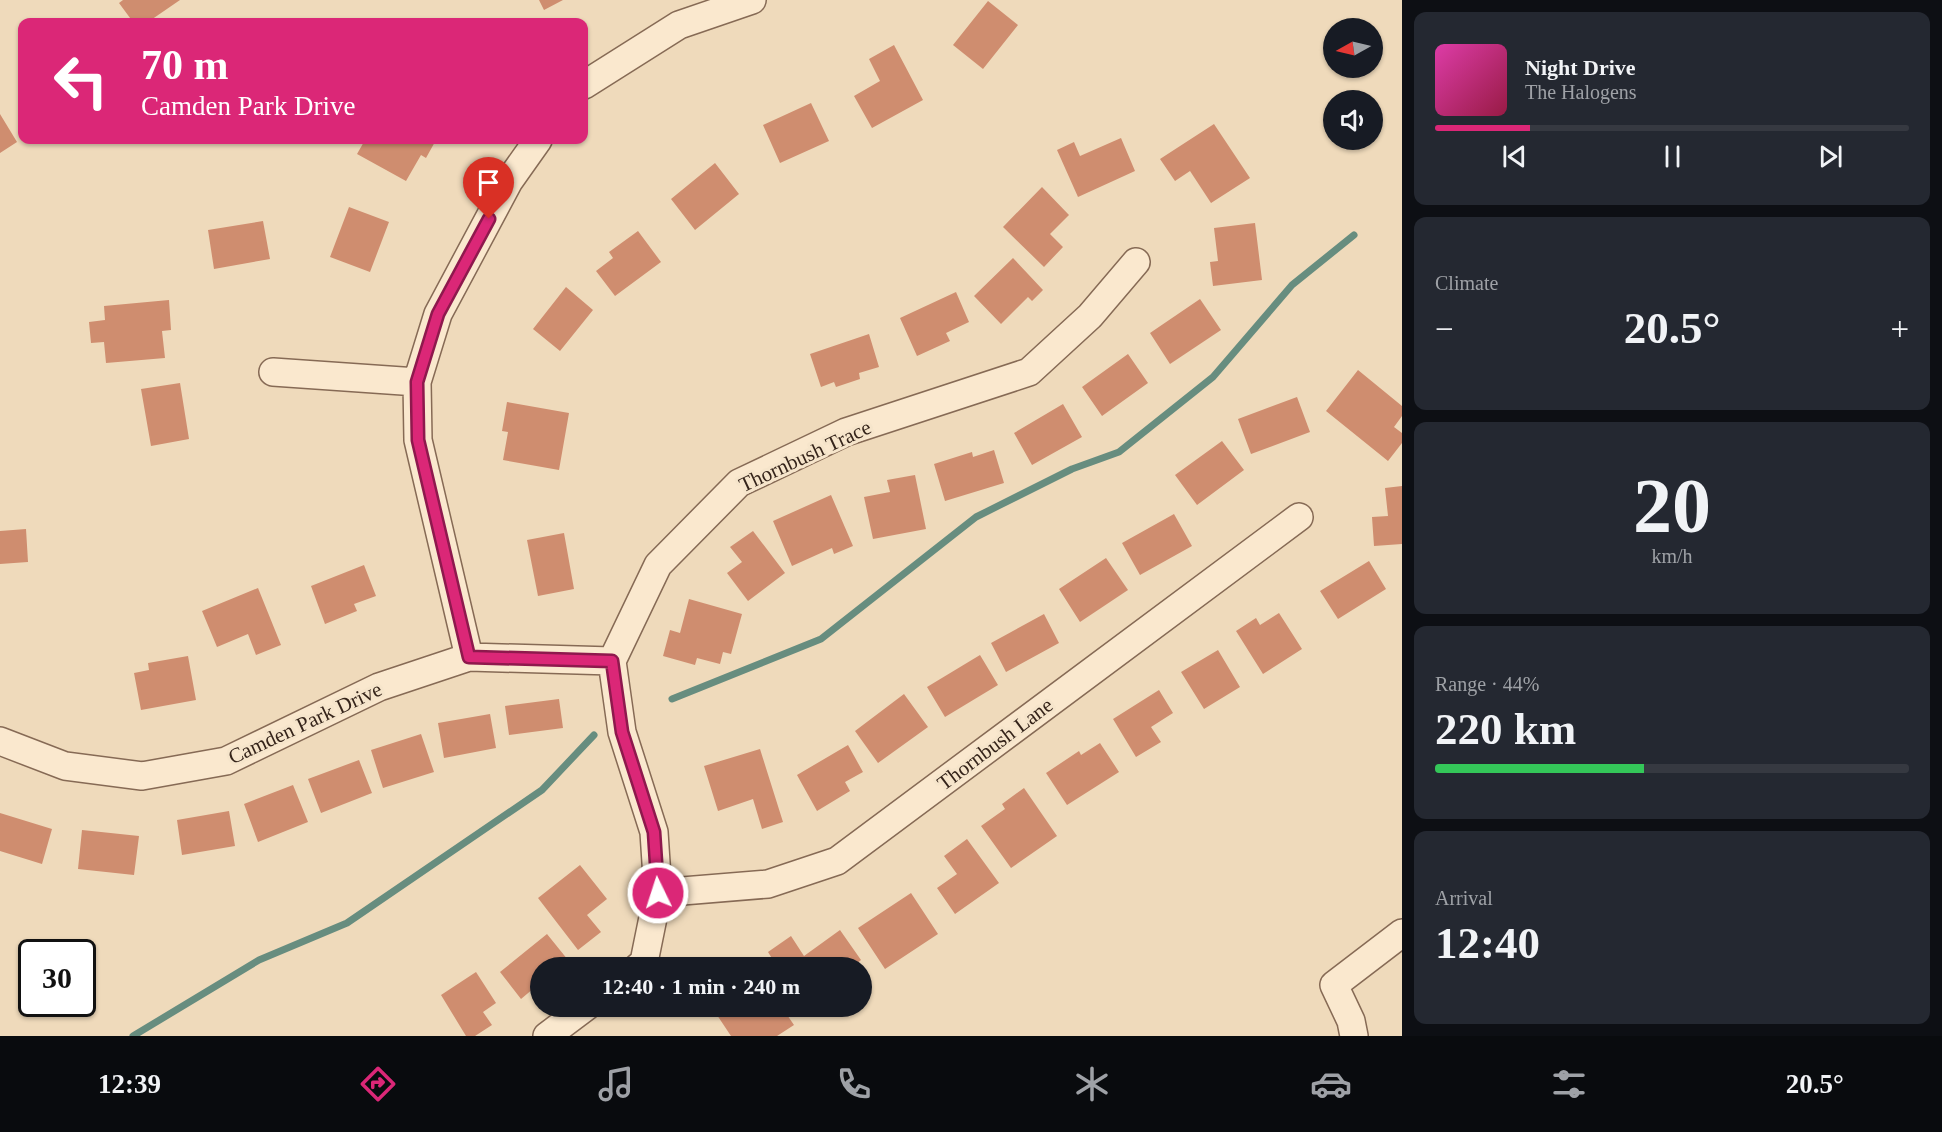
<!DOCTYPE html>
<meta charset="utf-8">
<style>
body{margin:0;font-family:Georgia,serif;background:#242831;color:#f1f3f6;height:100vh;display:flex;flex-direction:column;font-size:22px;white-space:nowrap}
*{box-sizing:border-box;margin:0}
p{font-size:20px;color:#9ea1a6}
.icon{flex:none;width:33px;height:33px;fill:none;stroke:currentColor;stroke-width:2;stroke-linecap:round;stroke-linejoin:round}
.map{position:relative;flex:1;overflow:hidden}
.details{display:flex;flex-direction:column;gap:12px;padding:12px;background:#0d0f14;width:540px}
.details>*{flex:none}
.banner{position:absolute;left:18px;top:18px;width:570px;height:126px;border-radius:12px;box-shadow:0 2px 4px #0004;background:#db2777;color:#fff;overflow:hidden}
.needle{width:39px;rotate:262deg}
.controls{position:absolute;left:1323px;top:18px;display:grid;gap:12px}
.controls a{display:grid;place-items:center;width:60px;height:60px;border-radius:50%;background:#171b24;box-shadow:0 2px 4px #0004;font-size:30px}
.speed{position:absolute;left:18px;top:939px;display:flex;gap:12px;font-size:30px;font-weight:700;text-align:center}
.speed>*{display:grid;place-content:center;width:78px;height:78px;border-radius:50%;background:#171b24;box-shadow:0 2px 4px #0004;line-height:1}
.speed .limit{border:3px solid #111;border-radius:9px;background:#fff;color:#111}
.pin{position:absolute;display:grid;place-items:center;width:51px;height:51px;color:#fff;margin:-62px -26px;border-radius:50% 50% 50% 0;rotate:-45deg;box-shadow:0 0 6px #0007}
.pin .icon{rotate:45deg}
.me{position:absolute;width:66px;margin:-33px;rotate:356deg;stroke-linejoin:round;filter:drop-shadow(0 0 4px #0008)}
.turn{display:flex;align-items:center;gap:21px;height:126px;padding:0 24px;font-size:27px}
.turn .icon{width:78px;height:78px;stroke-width:2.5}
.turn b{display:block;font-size:42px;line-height:51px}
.big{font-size:45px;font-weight:700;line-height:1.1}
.details .card{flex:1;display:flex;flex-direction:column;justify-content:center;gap:9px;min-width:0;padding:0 21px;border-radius:12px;background:#242831}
.details .dial{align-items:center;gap:0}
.dial b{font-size:78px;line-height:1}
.song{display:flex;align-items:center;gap:18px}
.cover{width:72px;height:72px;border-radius:9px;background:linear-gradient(135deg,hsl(320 70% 55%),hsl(340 70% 35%))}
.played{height:6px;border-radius:3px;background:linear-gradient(90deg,#db2777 20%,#363941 20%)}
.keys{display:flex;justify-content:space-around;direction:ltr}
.heat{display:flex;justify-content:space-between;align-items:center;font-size:33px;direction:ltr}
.charge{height:9px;border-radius:4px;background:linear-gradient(90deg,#34c759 44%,#363941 0)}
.trip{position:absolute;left:530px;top:957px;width:342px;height:60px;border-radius:30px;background:#171b24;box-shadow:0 2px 4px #0004;font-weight:700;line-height:60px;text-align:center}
.tabs{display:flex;height:96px;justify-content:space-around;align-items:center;background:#090b0e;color:#9ea1a6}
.tabs .icon{width:42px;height:42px}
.tabs .selected{color:#db2777}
.tabs b{font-size:27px;color:#f1f3f6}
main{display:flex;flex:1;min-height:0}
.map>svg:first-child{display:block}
</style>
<main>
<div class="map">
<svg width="1402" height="1036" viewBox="0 0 1402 1036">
<rect width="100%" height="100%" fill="#efdabb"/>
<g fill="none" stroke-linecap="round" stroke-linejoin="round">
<path stroke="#678d7f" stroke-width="7" d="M672 699 821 639 976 517 1072 469 1119 452 1213 377 1292 285 1354 235
M133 1036 259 960 347 923 542 790 594 735"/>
</g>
<path fill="#cf8d6f" d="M123 0H180L148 22H133L119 3Z
M539 0H563L544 10Z
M988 1 1018 25 983 69 953 45Z
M894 45 923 100 872 128 854 96 880 81 869 59Z
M811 103 829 141 780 163 763 125Z
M0 114 17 142 0 153Z
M1214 124 1250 178 1211 203 1190 171 1175 181 1160 159Z
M1121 138 1135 171 1078 197 1057 150 1074 142 1080 156Z
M365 140H436L426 158 421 155 406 181 357 154Z
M715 163 739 194 695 230 671 199Z
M1042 187 1069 215 1050 234 1063 247 1044 267 1003 227Z
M349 207 389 222 370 272 330 257Z
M263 221 270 259 214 269 208 230Z
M1255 223 1262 280 1213 286 1210 262 1218 261 1214 228Z
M638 231 661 262 615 296 596 271 613 258 609 252Z
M1013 258 1043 290 1032 301 1028 297 1001 324 974 296Z
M566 287 593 310 560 351 533 329Z
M956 292 969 322 946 333 950 341 917 356 900 318Z
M1200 299 1221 330 1170 364 1150 333Z
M169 300 171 330 162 331 165 358 106 363 104 342 91 343 89 322 105 320 104 306Z
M869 334 879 367 859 373 860 379 836 387 834 382 821 387 810 354Z
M1128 354 1148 383 1102 416 1082 387Z
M1358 370 1402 406V416L1394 427 1402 433V443L1388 461 1326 411Z
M180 383 189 439 151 446 141 389Z
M1297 397 1310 432 1251 454 1238 419Z
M507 402 569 413 559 470 503 460 508 432 502 431Z
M1063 404 1082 437 1032 465 1014 433Z
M1222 441 1244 470 1197 505 1175 475Z
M994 450 1004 483 945 501 934 464 972 452 973 457Z
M915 475 926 529 873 539 864 497 890 492 887 480Z
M1402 486V544L1374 546 1372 517 1388 516 1385 488Z
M831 495 853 546 834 554 832 548 792 566 773 521Z
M1174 514 1192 546 1140 575 1122 543Z
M26 529 28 562 0 564V531Z
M753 531 785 573 748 601 727 573 742 562 730 547Z
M564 533 574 589 538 596 527 540Z
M1106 558 1128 590 1080 622 1059 589Z
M1369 561 1386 589 1338 619 1320 591Z
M364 565 376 596 354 604 357 611 325 624 311 586Z
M258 588 281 645 256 655 248 634 217 647 202 611Z
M689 599 742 614 731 654 723 652 720 664 697 658 695 665 663 656 670 630 680 633Z
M1279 613 1302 649 1263 674 1236 631 1256 618 1260 625Z
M1044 614 1059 643 1006 672 991 643Z
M1218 650 1240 687 1204 709 1181 672Z
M980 655 998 685 945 717 927 687Z
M188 656 196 700 141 710 134 673 149 670 148 663Z
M1159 690 1173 713 1151 727 1161 742 1136 757 1113 719Z
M904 694 928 727 878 763 855 731Z
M559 699 563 728 509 735 505 706Z
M490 714 496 748 444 758 438 723Z
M421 734 434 772 383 788 371 750Z
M1100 743 1119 772 1067 805 1046 773 1079 751 1081 755Z
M848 745 863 772 845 782 850 791 817 811 797 775Z
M760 749 783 822 762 829 753 799 718 811 704 766Z
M359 760 372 793 321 813 308 779Z
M293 785 308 822 258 842 244 804Z
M1024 788 1057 836 1011 868 981 826 1005 809 1002 804Z
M229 811 235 846 182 855 177 820Z
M0 813 52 829 42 864 0 851Z
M82 830 139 836 134 875 78 869Z
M967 839 999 883 955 914 937 888 957 874 944 856Z
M580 865 607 899 587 915 601 932 578 950 538 898Z
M911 893 938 934 885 969 858 928Z
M840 930 861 960 851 968H778L768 952 791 936 804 956Z
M547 934 568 960 559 968H540V983L521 999 500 972Z
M476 972 496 1003 483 1012 492 1025 475 1036H466L441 995Z
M723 1006H781L794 1025 777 1036H731L715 1012Z"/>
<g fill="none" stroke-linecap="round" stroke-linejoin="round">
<defs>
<path id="minor" d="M584 85 679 25 752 0
M273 372 417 382
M469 657 418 440 417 382 438 314 509 181 538 140
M0 741 65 766 142 776 226 761 379 687 469 657 612 661
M658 893 768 884 837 861 1299 517
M637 968 644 962 658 893 654 832 622 732 612 661 658 565 739 483 846 432 1029 372 1090 316 1136 262
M547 1036 587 1006
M1354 1036 1351 1021 1334 985 1402 933"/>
</defs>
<use href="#minor" stroke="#866a55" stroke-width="30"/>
<use href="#minor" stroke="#fae8ce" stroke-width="27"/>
</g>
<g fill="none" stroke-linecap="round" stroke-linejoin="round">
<defs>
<path id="route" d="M489 219 438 314 417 382 418 440 469 657 612 661 622 732 654 832 658 893"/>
</defs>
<use href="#route" stroke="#8e194d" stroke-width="15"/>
<use href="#route" stroke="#db2777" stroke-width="10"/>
</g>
<g text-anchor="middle" stroke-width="6" stroke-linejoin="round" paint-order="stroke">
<g font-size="21" fill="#35241a" stroke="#f6e5cb">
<text transform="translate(805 456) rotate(-25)" y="7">Thornbush Trace</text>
<text transform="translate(305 723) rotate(-25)" y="7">Camden Park Drive</text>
<text transform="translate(995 744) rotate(-37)" y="7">Thornbush Lane</text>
</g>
</g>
</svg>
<div class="controls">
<a><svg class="needle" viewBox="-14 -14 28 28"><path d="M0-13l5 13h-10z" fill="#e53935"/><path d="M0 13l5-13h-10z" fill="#9ea1a6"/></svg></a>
<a><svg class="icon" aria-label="sound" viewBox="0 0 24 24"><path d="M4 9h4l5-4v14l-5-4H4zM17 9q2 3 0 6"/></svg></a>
</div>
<div class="speed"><div class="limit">30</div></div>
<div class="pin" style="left:489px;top:219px;background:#d93025"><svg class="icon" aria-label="arrive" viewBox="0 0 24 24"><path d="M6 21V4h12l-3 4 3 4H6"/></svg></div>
<svg class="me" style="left:658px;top:893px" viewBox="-20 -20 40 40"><circle r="17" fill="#db2777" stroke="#fff" stroke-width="3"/><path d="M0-11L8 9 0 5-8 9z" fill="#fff"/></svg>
<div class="trip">12:40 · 1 min · 240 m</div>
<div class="banner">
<div class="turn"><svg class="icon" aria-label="left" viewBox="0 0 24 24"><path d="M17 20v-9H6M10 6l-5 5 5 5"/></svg><div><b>70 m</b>Camden Park Drive</div></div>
</div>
</div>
<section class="details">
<div class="card">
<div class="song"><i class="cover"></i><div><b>Night Drive</b><p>The Halogens</p></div></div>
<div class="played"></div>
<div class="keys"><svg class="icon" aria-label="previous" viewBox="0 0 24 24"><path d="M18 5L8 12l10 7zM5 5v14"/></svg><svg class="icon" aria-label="pause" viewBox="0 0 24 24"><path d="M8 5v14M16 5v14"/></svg><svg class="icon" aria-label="next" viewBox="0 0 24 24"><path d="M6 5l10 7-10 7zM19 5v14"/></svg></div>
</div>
<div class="card"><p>Climate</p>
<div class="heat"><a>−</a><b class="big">20.5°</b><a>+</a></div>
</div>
<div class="card dial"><b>20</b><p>km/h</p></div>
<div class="card"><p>Range · 44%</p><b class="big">220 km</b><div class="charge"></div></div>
<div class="card"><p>Arrival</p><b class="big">12:40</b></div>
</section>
</main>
<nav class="tabs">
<b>12:39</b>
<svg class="icon selected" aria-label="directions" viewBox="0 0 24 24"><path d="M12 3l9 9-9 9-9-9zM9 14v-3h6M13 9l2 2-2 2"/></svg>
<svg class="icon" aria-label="music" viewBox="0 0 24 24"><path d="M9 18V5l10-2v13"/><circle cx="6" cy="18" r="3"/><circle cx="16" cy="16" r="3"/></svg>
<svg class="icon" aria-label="phone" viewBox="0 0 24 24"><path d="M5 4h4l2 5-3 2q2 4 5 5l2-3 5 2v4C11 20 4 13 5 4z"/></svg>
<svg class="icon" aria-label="climate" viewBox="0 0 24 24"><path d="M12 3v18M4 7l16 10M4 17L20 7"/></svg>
<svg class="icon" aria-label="car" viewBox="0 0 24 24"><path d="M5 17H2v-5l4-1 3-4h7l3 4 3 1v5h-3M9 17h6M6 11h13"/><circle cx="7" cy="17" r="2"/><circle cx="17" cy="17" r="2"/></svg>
<svg class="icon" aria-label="filters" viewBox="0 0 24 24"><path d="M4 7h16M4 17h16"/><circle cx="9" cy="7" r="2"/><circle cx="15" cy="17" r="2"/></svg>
<b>20.5°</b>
</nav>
